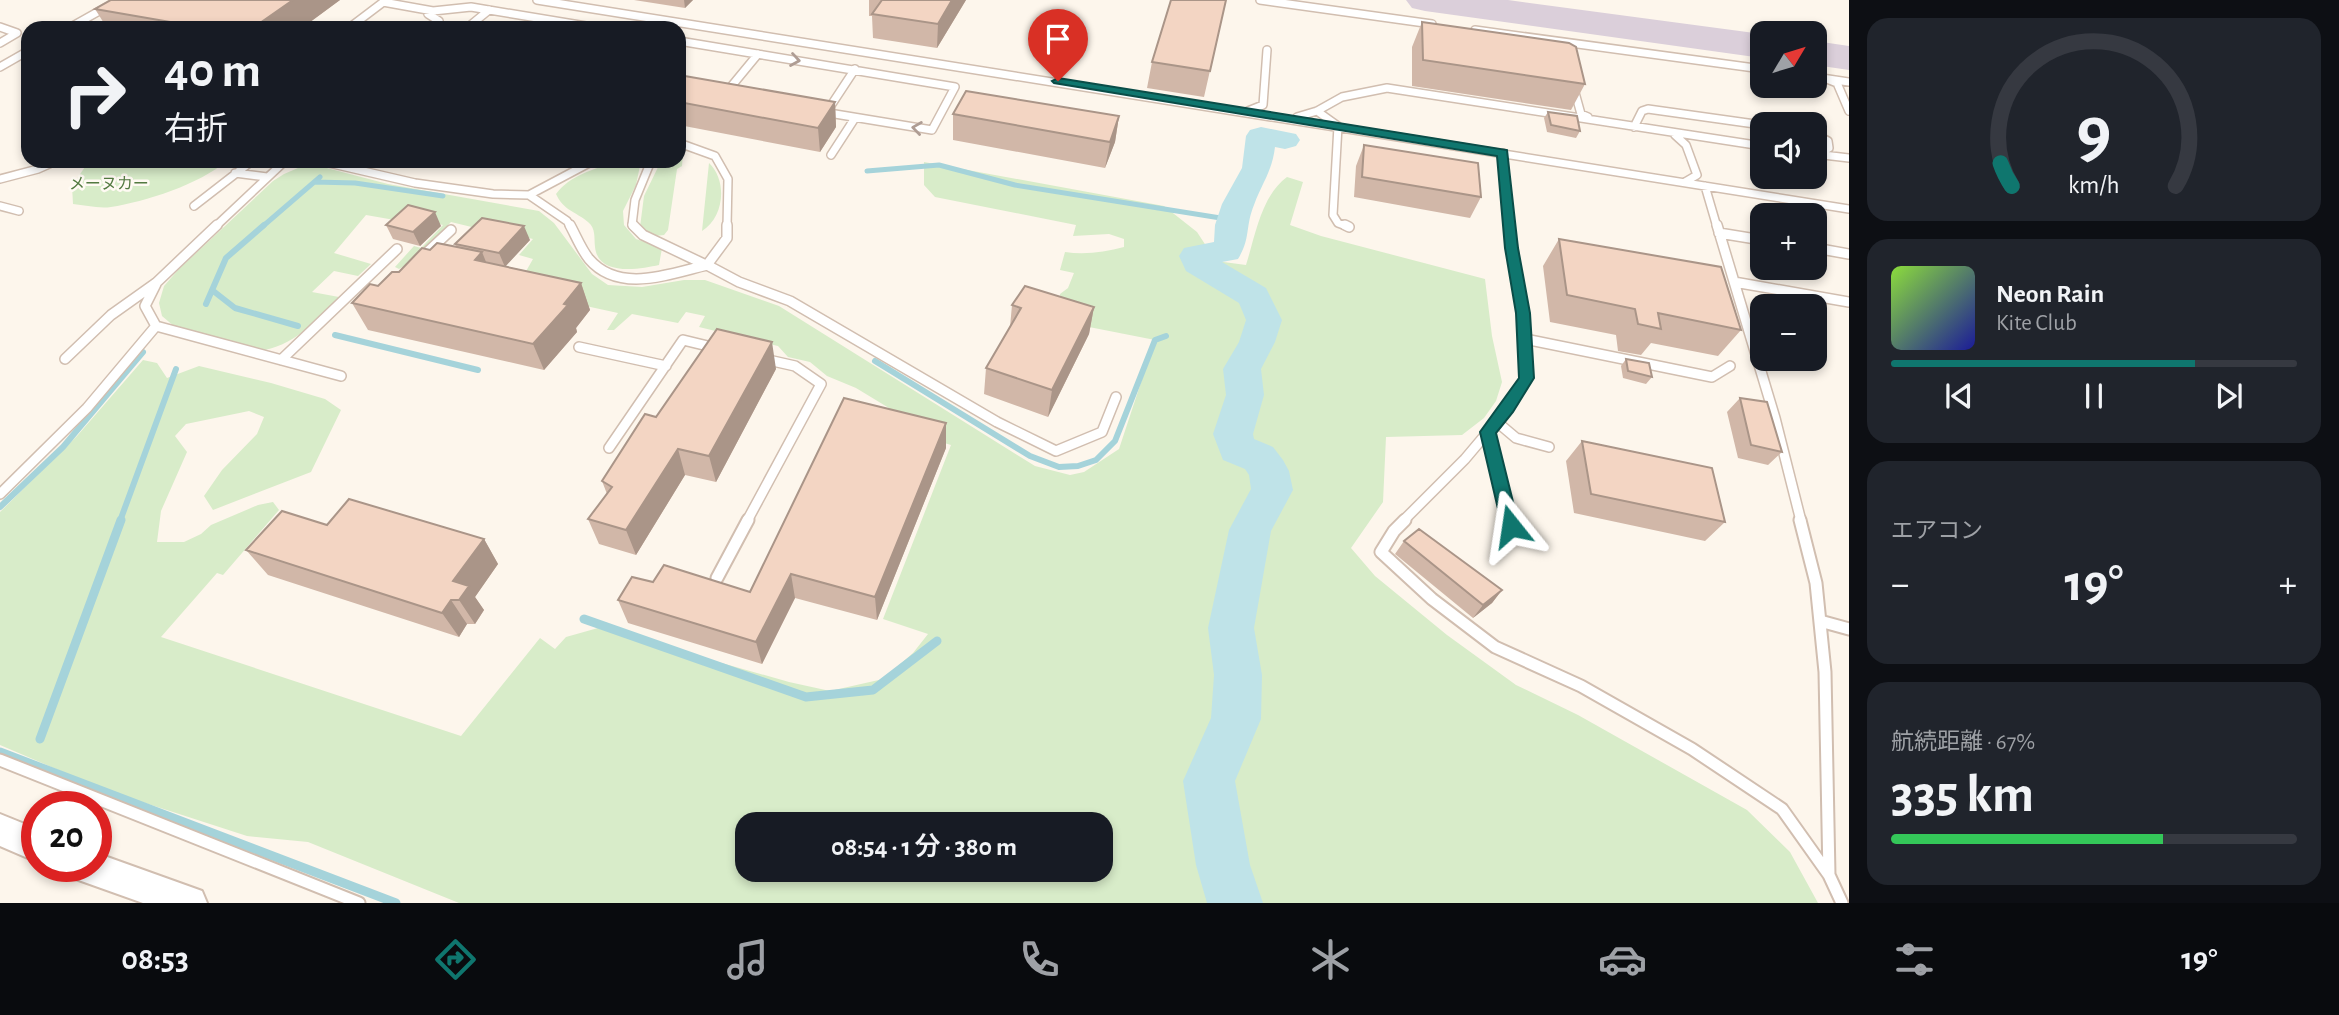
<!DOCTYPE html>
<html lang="ja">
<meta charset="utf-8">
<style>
body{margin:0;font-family:"Alegreya Sans","Noto Sans JP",sans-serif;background:#20242c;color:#f1f3f6;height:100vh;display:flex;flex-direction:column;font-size:26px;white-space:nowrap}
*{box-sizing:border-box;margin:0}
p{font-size:23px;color:#9ea1a6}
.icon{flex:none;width:38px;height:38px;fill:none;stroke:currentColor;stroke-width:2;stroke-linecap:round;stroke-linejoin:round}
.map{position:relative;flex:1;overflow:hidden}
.drawer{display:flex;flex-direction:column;gap:18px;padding:18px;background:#0d0f14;width:490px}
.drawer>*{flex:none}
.banner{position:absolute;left:21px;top:21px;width:665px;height:147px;border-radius:21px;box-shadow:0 4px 10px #0003;background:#171b24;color:#f1f3f6;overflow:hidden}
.needle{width:46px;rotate:52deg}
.fabs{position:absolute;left:1750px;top:21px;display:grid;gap:14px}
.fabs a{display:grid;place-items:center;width:77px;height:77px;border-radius:14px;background:#171b24;box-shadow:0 4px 10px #0003;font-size:35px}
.speed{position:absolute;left:21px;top:791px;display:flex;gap:14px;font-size:35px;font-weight:700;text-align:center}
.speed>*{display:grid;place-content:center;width:91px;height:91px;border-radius:50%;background:#171b24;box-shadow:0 4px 10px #0003;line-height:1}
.speed .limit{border:10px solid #d22;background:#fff;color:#111}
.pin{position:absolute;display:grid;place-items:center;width:60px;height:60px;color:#fff;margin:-72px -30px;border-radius:50% 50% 50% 0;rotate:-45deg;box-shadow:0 0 7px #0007}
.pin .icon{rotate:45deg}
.me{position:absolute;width:77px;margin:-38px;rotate:345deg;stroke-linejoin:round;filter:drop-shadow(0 0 5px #0008)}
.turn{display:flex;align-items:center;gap:24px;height:147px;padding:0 28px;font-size:32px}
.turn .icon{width:91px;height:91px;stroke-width:2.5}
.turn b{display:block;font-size:49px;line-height:60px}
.big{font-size:52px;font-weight:600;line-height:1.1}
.drawer .widget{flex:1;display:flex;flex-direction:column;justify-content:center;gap:10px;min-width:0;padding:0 24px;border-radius:21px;background:#20242c}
.drawer .dial{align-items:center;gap:0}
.dial svg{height:182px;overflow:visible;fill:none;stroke:#363941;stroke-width:7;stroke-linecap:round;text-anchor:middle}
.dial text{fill:#f1f3f6;stroke:none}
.song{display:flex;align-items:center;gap:21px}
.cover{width:84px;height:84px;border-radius:10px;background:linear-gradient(135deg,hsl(90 70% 55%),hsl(240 70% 35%))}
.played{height:7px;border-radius:4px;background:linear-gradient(90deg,#0f766e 75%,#363941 75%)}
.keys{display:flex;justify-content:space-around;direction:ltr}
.heat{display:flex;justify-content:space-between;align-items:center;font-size:38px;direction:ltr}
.charge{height:10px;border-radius:5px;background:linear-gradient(90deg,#34c759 67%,#363941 0)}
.trip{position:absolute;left:735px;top:812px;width:378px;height:70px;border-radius:21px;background:#171b24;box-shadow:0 4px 10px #0003;font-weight:600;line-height:70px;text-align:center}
.dock{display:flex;height:112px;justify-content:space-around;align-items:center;background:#090b0e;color:#9ea1a6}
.dock .icon{width:49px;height:49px}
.dock .on{color:#0f766e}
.dock b{font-size:32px;color:#f1f3f6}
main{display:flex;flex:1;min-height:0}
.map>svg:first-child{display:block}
</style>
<main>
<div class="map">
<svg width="1849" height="903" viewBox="0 0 1849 903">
<rect width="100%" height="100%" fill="#fdf6ec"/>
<path fill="#d8ecc9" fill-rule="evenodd" d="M679 151 683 153 682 166 677 169 668 230 664 235 655 236 640 227 644 196 661 161H679Z
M89 161H226C201 184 144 202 111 207 99 209 85 205 73 204L72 186Z
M615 161H641L636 185 623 211 624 225 636 239 662 248 659 265C640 269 598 277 595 247 594 238 596 228 588 222 575 211 564 211 556 194 571 174 593 171 615 161Z
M924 162 1164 206 1197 232 1216 261 1246 265C1255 237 1261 196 1287 177L1303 182 1290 225 1321 236 1485 279 1492 336 1502 382 1496 401 1484 418 1462 435 1386 437 1383 502 1351 548 1375 576 1447 635 1516 685 1578 715 1747 810 1790 852 1818 903H459L308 842 247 836 105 790 0 745V512L77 436 143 360 157 363 167 378 199 366 271 383 325 399 341 410 311 472 213 510 204 496 222 470 257 434 264 417 249 411 186 424 175 436 187 452 161 511 157 542H184L201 534 211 525 258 505 273 502 279 510 223 575 217 573 161 637 461 736 540 638 555 649 566 637 598 628 789 682 830 691 883 679 913 653 928 634 883 619 951 445 908 432 912 422 856 388 827 376 810 362 788 357 778 346 699 327 705 316 686 312 678 323 632 314 614 330H607L618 313 434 273H525L533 259 519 255 533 239 488 228 484 230 451 222 415 259 399 269 395 267 414 246 421 248 443 225 412 217 406 222 366 215 334 253 371 264 358 276 334 271 312 292 339 297C315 321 294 347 258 351L175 327 162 316 159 303 164 286 178 270 273 181 284 174 298 168 319 166 388 184 539 211 554 223 592 274 608 285 642 287 684 280H705L779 306 1035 466 1070 475 1084 472 1119 449 1155 340 1089 327 1061 313 1060 294 1068 288 1074 273 1060 270 1065 252C1085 255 1105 252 1124 247V239L1109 234 1073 236 1076 225 935 197 924 185ZM747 824H1101V870H747Z
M709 163C728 181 724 218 702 231Z"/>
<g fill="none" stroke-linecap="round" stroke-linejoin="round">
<path stroke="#a5d3da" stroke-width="5" d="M867 171 939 165 1015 185 1233 220
M315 182 355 183 443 196
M262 227 320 177"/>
<path stroke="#a5d3da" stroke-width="6" d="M212 290 235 308 298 326
M206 304 226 258 264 225
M335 335 478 370
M875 361 1030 456 1059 467 1078 466 1096 460 1115 441 1155 340 1166 336
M0 507 63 447 143 352
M120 521 176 369"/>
<path stroke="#a5d3da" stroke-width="9" d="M584 619 806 697 873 690 937 641
M40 739 121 520
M0 752 396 903"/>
<path fill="#bfe3e8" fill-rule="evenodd" d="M1261 127 1296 134 1300 140 1296 146 1285 149 1275 147C1272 172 1262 183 1254 205 1245 227 1251 238 1238 259L1222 262 1266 288 1282 320 1275 342 1261 369 1264 395 1253 434 1254 439 1273 447 1283 460 1289 471 1293 490 1271 531 1254 628 1262 675 1261 719 1235 781 1250 865 1263 903H1207L1196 865 1183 781 1211 718 1214 675 1208 628 1229 530 1251 489 1249 475 1245 469 1223 460 1213 434 1226 395 1223 369 1239 342 1246 320 1239 303 1186 271 1179 256 1184 248 1214 242 1215 225 1222 204 1242 168 1246 136 1250 130Z"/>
<path fill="#dbcfda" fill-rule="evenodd" d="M1406 0H1508L1762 34V58L1425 11 1412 8Z
M1815 41 1849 46V70L1815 65Z"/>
<defs>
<path id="service-far2" d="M537 0 1849 209
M1260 0 1432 24
M383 2 433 11 471 7 598 28
M428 14 439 21 434 28
M0 27 17 33 0 43
M69 28 119 0
M349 28 386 0
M467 28 489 10
M1475 30 1762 69
M679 41 955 87 932 130 823 112
M0 67 28 51
M1815 77 1849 82
M1827 79 1837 83 1849 111
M1574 89 1581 114 1588 117
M725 94 758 54
M1248 111 1263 105 1267 50
M1317 111 1338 126 1333 215 1338 223 1349 227
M826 113 855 69
M1297 117 1317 111 1342 97 1387 88 1762 146
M1634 127 1642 111 1648 109 1762 125
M1815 134 1828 141 1829 148 1819 154
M1675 135 1686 145 1697 175 1685 182
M679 143 715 156 728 179 727 227
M1503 153 1509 227
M1815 154 1849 158
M831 155 855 118
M320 161 415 183 493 194 529 195 593 161
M235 173 267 177
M0 179 38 169 56 161
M1705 186 1717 227
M529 195 567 221 571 227
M0 206 19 211
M194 206 252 161
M215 227 285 161
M634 227 632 225 635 200 651 161"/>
<path id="service-far1" d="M570 225C576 236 581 249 589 259 619 294 669 274 707 265
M633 225 643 235 706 265
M727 225V238L707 265 739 282 790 301 997 422 1056 451 1102 432 1116 397
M1345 225 1349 227
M1717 225 1775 418 1801 521
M1719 233 1762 240
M1815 248 1849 254
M421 258 451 230
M1734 282 1849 302
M156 284 145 306 156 326 341 376
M1525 339 1712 377 1730 366
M579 347 666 366
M65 359 111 315 156 283 217 225
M281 360 397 249
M1497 422 1516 438 1549 447
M1488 432 1510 521
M609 448 683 340 716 348
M0 494 87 408 156 326
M747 521 821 384 795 366 764 359
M1403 521 1465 459 1508 408 1526 378 1523 313 1509 225"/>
<path id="service" d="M1405 520 1394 531 1381 552 1432 599 1495 647 1581 686 1692 749 1782 809 1829 875
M1509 520C1512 531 1521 535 1531 540
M1800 520 1816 583 1825 672 1829 875 1842 903
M717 578 748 520
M1820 621 1849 629
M0 760 359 903"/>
<path id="tertiary" d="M0 814 37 829V862L0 846Z
M96 853 202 891 207 903H143L73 878 69 866H96Z"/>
</defs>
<use href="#service-far2" stroke="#d1beb0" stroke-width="10"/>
<use href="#service-far1" stroke="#d1beb0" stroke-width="12"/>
<use href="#service" stroke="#d1beb0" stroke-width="15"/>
<use href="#tertiary" stroke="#d1beb0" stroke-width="4"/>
<use href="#service-far2" stroke="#fff" stroke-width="7"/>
<use href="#service-far1" stroke="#fff" stroke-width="9"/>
<use href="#service" stroke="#fff" stroke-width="11"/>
<use href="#tertiary" fill="#fff" fill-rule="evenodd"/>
</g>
<path fill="#d1b7a8" d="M111 0H340L302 28H107L95 9Z
M634 0H693L685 8Z
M869 0H966L937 48 873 38 872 16H869Z
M1226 0 1204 97 1147 88 1152 62Z
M1422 22 1585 84 1571 110 1412 86V47Z
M679 75 835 102 836 127 820 152 679 125Z
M1548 112 1580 131 1576 138 1547 132 1544 118Z
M953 114 1119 116 1115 142 1105 168 953 140Z
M1364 145 1481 197 1470 218 1354 197 1356 166Z
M386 225 441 226 420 246 393 239Z
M1559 239 1741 330 1718 356 1651 343 1641 355 1618 351 1616 335 1550 322 1543 266Z
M530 240 505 266 581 283 590 310 576 328 577 332 544 370 368 330 352 303 430 250 456 247 455 244Z
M1012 305 1094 307 1089 334 1048 417 984 394 986 368 1010 327Z
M1626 359 1652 377 1646 384 1623 378 1621 366Z
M776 369 716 482 685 475 636 555 599 544 588 519 607 494 602 481 656 417Z
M1740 398 1782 452 1768 465 1738 458 1727 412Z
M946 423V448L877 620 795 598 762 664 628 623 618 600 653 582 750 592Z
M1582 441 1725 522 1705 541 1574 513 1566 461Z
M327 525 484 539 498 564 475 597 484 610 475 624H467L459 637 268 575 246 550Z
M1404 541 1502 590 1492 603 1473 618 1395 554Z"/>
<path fill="#aa9588" d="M293 0H340L302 28H253Z
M684 0H693L685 8Z
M952 0H966L937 48 938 24Z
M835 102 836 127 820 152 818 128Z
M1119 116 1115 142 1105 168 1110 142Z
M435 212 441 226 420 246 413 232Z
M524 226 530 240 505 267 499 253Z
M482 252 493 279 475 260Z
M581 283 590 310 576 328 577 332 544 370 533 344Z
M1094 307 1089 334 1048 417 1052 390Z
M772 342 776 369 716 482 709 456Z
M946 423V448L877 620 875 597Z
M678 449 685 475 636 555 626 530Z
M484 539 498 564 475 597 484 610 475 624 459 600 453 581Z
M791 574 795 598 762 664 756 642Z
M1502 590 1492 603 1473 618 1483 605Z
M451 600 467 624 459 637 442 613Z"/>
<path fill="#f3d5c3" stroke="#aa9588" stroke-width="2" d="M111 0H293L253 28H205L95 9Z
M882 0H952L938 24 872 14Z
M1171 0H1226L1210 71 1152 62Z
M1422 22 1569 43 1576 47 1585 84 1423 60Z
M679 75 835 102 818 128 679 102Z
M966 91 1119 116 1110 142 953 114Z
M1548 112 1577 116 1580 131 1551 125Z
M1364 145 1478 163 1481 197 1362 177Z
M408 205 435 212 413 232 386 225Z
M482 218 524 226 499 253 455 244Z
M1559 239 1721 267 1741 330 1658 313 1661 329 1638 324 1635 309 1567 295Z
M437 243 482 252 475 260 581 283 564 304 568 305 533 344 352 303 370 284 378 286 392 272H399L422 248 430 250Z
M1025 286 1094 307 1052 390 986 368 1021 308 1012 305Z
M717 329 772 342 709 456 678 449 626 530 588 519 612 487 602 481 645 414 656 417Z
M1626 359 1649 363 1652 377 1628 371Z
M844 398 946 423 875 597 791 574 756 642 618 600 632 577 653 582 664 565 750 592Z
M1740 398 1767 402 1782 452 1751 445Z
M1582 441 1712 468 1725 522 1591 494Z
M349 499 484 539 453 581 469 586 459 600H451L442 613 246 550 282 511 327 525Z
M1419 529 1502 590 1483 605 1404 541Z"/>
<defs><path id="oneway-chevron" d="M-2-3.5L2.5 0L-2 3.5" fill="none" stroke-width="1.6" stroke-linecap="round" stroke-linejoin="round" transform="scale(1.75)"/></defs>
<g stroke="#af9d94">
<use href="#oneway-chevron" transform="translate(795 60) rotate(9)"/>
<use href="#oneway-chevron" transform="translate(917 128) rotate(-172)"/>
</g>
<path fill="#0f766e" stroke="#0a4d48" stroke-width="2" d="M1058 78 1507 150 1518 248 1530 313 1534 378 1513 412 1496 433 1519 526 1517 530H1505L1502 526 1480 432 1519 378 1516 313 1505 248 1497 156 1054 83 1052 81Z"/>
<g text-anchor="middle" stroke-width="5" stroke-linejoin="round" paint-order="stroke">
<g font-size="16" fill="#537a41" stroke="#fffaf3">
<text x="109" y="189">メーヌカー</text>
</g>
</g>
</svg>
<div class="fabs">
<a><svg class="needle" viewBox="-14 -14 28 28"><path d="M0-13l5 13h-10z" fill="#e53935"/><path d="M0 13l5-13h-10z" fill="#9ea1a6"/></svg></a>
<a><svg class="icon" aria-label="sound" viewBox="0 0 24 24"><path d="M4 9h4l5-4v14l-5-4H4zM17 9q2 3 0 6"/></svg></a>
<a>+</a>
<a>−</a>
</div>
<div class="speed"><div class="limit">20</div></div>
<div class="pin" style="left:1058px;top:81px;background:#d93025"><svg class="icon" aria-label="arrive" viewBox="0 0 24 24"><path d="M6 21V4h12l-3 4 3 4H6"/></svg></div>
<svg class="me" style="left:1511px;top:526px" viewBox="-20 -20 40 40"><path d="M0-17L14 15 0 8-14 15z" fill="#0f766e" stroke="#fff" stroke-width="4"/></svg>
<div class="trip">08:54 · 1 分 · 380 m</div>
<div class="banner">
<div class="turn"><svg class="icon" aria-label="right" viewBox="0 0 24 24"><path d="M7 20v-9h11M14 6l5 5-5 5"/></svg><div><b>40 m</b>右折</div></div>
</div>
</div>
<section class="drawer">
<div class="widget dial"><svg viewBox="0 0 100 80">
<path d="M14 69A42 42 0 1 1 86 69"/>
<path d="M14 69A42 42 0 0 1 9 59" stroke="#0f766e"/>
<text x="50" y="56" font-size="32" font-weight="700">9</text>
<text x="50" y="72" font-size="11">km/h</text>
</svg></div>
<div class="widget">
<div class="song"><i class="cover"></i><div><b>Neon Rain</b><p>Kite Club</p></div></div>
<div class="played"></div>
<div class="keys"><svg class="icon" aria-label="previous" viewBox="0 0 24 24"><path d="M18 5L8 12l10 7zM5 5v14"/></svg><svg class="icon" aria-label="pause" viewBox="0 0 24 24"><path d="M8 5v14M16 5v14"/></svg><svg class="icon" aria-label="next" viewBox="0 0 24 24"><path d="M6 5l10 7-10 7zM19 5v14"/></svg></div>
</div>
<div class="widget"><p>エアコン</p>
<div class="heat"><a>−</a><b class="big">19°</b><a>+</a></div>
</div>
<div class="widget"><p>航続距離 · 67%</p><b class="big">335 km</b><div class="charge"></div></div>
</section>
</main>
<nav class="dock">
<b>08:53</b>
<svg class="icon on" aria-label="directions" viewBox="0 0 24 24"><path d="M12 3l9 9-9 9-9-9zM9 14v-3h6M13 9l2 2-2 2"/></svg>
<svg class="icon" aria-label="music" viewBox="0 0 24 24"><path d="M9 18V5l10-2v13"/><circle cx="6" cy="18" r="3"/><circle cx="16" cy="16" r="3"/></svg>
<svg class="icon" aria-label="phone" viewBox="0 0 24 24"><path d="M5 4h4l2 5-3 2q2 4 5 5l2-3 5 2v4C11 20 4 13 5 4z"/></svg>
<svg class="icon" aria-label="climate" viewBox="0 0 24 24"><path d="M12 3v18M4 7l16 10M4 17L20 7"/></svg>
<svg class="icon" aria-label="car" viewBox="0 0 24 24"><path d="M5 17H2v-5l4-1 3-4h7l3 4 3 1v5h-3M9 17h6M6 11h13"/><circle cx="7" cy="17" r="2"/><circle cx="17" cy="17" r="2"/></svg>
<svg class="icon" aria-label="filters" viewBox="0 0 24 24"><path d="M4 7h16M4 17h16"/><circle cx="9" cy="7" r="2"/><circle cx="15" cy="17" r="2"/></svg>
<b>19°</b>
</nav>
